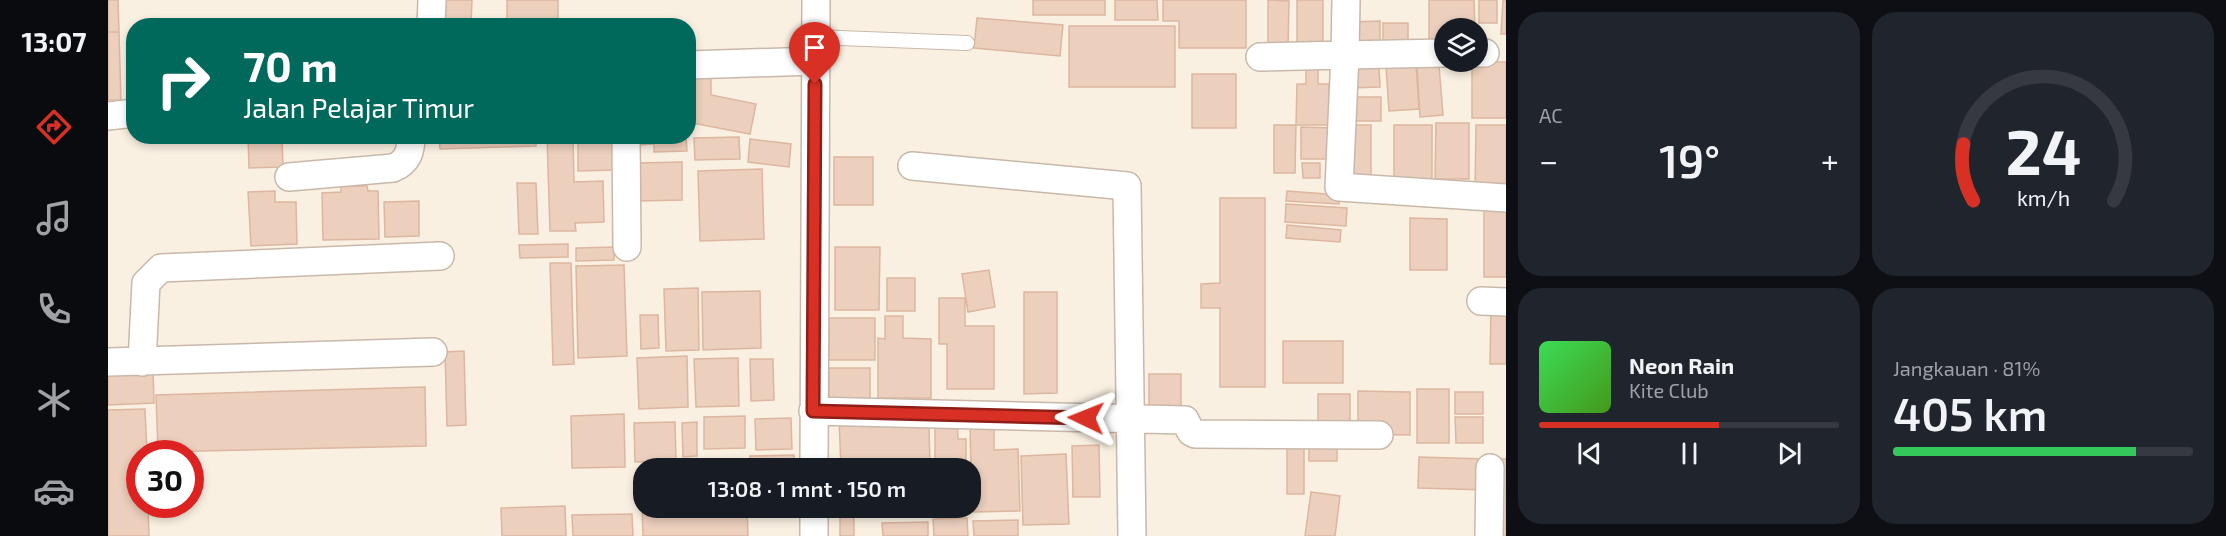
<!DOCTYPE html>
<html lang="id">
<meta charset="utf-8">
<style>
body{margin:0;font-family:"Exo 2",sans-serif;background:#20242c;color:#f1f3f6;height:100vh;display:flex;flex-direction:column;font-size:22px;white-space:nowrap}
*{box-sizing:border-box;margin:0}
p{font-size:20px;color:#9ea1a6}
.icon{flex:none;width:33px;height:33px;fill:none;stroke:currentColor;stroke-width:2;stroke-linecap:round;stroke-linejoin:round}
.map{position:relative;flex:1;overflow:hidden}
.details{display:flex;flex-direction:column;gap:12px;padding:12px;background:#0d0f14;width:720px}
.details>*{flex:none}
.hud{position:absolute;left:18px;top:18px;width:570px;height:126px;border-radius:24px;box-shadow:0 3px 9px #0003;background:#00695c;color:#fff;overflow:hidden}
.fabs{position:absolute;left:1326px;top:18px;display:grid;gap:12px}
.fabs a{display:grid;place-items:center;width:54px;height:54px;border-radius:50%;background:#171b24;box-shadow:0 3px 9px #0003;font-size:30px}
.speed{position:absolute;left:18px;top:440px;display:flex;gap:12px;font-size:30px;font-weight:700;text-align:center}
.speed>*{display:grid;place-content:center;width:78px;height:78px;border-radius:50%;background:#171b24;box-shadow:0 3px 9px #0003;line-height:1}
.speed .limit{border:9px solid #d22;background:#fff;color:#111}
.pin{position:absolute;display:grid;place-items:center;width:51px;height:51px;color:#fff;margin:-62px -26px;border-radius:50% 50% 50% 0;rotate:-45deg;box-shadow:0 0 6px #0007}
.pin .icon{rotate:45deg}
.me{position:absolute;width:66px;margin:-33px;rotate:272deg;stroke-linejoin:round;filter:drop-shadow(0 0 4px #0008)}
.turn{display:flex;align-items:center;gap:21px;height:126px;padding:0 18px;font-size:27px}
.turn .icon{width:78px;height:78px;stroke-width:2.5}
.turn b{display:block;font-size:42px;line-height:51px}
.big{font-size:45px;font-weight:600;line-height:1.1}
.details .widget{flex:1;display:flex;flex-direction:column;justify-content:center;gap:9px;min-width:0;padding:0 21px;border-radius:24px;background:#20242c}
.details .dial{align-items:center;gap:0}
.dial svg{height:156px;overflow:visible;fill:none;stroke:#363941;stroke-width:7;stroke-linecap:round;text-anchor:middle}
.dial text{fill:#f1f3f6;stroke:none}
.song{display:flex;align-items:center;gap:18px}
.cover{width:72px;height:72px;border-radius:9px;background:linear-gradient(135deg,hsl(130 70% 55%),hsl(100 70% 35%))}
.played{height:6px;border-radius:3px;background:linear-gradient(90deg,#d93025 60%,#363941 60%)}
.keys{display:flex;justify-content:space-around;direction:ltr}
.heat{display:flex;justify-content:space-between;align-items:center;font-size:33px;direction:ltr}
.charge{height:9px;border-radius:4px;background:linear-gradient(90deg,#34c759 81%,#363941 0)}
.details .tiles{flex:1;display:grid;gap:12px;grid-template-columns:repeat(2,1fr)}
.trip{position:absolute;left:525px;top:458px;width:348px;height:60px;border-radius:24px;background:#171b24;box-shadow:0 3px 9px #0003;font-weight:600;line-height:60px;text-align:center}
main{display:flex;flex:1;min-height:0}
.dock{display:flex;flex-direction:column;width:108px;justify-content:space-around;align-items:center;background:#090b0e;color:#9ea1a6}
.dock .icon{width:42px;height:42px}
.dock .active{color:#d93025}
.dock b{font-size:27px;color:#f1f3f6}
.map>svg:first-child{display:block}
</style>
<main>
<nav class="dock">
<b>13:07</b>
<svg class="icon active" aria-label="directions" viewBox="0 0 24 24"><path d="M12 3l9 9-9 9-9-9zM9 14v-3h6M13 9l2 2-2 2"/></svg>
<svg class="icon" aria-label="music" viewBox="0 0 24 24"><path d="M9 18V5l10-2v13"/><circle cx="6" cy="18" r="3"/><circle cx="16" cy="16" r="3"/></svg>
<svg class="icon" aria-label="phone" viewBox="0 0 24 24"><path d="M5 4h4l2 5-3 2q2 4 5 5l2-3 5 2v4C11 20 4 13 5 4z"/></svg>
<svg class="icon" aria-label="climate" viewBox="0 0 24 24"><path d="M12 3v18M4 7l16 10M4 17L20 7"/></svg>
<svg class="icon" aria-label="car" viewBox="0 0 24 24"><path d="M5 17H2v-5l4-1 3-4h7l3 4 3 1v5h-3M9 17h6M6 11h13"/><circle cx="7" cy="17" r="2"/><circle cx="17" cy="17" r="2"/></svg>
</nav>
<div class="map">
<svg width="1398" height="536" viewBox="0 0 1398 536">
<rect width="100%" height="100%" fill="#faf0e2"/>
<path fill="#eccfbd" stroke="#ddb69f" stroke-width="1.5" d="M0 0H10L11 32H0Z
M329 0H364L363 26H328Z
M399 0H450V26H399Z
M925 0H997V15H925Z
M1007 0H1049L1050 20H1007Z
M1055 0H1138V48H1071V21H1055Z
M1160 0 1181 1 1180 50H1160Z
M1189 0H1215V46H1189Z
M1321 0H1366L1367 28H1336V41H1321Z
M1371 0H1389V23H1371Z
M1395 0H1398V34H1393Z
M869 18 955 25 952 56 866 48Z
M1272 21V49L1242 50 1241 22Z
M1275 23H1300V47H1275Z
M961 26H1067V87H961Z
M23 29H26V102H22Z
M0 32H11L13 100H0Z
M1364 62H1398V118H1364Z
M1198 65H1210V84H1221V125H1188L1189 84H1198Z
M1308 65 1311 109 1281 111 1278 67Z
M1331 65 1335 115 1312 117 1309 66Z
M1271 66 1272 87 1242 88V67Z
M603 73V95L648 104 642 134 584 123 585 120H580V74Z
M1084 74H1128V128H1084Z
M1246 97H1273V121H1246Z
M1328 123H1361V179H1327Z
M1166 125H1188L1187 173H1166Z
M1240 125H1263V181H1239Z
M1286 125H1324V179H1286Z
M1368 125H1398V192H1367Z
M1193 127 1224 128V159H1193Z
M140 136H174L175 167 141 168Z
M331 136H428V146L332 149Z
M439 136H465L466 182 495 181 496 222 467 223 468 231H442Z
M470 136H507L508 170 470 171Z
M529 136H578L579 151 546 152V144L529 145Z
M631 137 632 159 587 160 586 138Z
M642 139 683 144 681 167 640 162Z
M726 157H765V205H726Z
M574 162V200L531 201 530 163Z
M1194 163H1212V178H1195Z
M654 169 656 239 592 241 590 171Z
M409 183H428L430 234H411Z
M233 186H259L260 191H270L271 239 215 240 214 193 233 192Z
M167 191V202H188L189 244 143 246 140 192Z
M1179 191 1231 195V204L1178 201Z
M1112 198H1157V387H1112V308H1093V284L1112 283Z
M311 201V236L277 237 276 202Z
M1178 204 1239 208 1238 226 1177 222Z
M1376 206H1398V277H1376Z
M1302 218 1339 219V270H1302Z
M1179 225 1233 230 1232 242 1178 238Z
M460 244V257L412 258 411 245Z
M506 247V260L468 261V248Z
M727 247H772L771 310H727Z
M442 263H463L466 364 445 365Z
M516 265 519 356 470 358 468 266Z
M881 270 887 307 860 312 854 274Z
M779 278H807V311H779Z
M590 288 591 350 558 351 556 289Z
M652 291 653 348 595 350 594 292Z
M916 292H949V393L916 394Z
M831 298H857V326H886V389H839V344H831Z
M1383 310H1398V364H1382Z
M532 315H550L551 348 533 349Z
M777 316H795V338L823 339V398H770V338L777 339Z
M721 318H767V360H721Z
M1175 341H1235V383H1175Z
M356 351 358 425 339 426 337 352Z
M579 356 580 407 531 409 529 358Z
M630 358 631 406 588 407 586 359Z
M642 359H665L666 400 643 401Z
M721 368H762V402H721Z
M45 369 46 403 0 405V371Z
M1041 374H1073V418H1041Z
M317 387 318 446 50 452 48 395Z
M1309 389H1341V443H1309Z
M1250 391 1302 392V435L1250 434Z
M1347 392H1375V414H1347Z
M1210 394H1242V432L1210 431Z
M37 409 39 453H32V504H40L41 536H0V410Z
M516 414 517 467 464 468 463 416Z
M637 416V448L596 449V417Z
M1347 417H1375V443H1348Z
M683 418 684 449 648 450 647 419Z
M731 419 821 425 822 468H733Z
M567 422 568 461 527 462 526 423Z
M589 422V456L575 457 574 423Z
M849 422 850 439H858V468H827V423Z
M886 424V450L910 449 912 511 864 512 862 425Z
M1179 442H1196V494H1179Z
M1201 442H1229V461H1201Z
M991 445 992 497H965L964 446Z
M958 454 961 524 915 525 913 456Z
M686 455 687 468H642V456Z
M1311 457 1378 459V490L1310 488Z
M1387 459H1398V536H1385Z
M1203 492 1232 496 1227 536H1197Z
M457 506 458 536H394L393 508Z
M534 506 639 507 640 536H535Z
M731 507H792V509L731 511Z
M524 514 525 536H465L464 515Z
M732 517H746V536H732Z
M859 518 860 536H826L825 519Z
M910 520V536H866L865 521Z
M820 522V536H775L774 523Z"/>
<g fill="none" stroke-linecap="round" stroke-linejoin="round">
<defs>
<path id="lane" d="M707 37 859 43"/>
<path id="street" d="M1238 0 1237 55 1336 53
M323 26 324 0
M1370 53H1377
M1152 57 1237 55 1231 187 1398 198
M580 65 707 61
M0 116 26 113
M518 136 519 247
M804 166 1019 186 1024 536
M181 177 285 168C300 162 303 151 303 136
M1373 301 1398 302
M0 362 325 352
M34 362 38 283 53 268 332 256
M705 411 1077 420 1083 432 1087 434 1271 435
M706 468 708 0
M706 507V536
M1381 536 1382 468"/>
</defs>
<use href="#lane" stroke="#c9b8aa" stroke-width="16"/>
<use href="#street" stroke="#c9b8aa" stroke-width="30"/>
<use href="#lane" stroke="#fff" stroke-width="14"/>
<use href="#street" stroke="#fff" stroke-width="27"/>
</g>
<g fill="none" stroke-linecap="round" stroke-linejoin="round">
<defs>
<path id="route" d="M707 84 705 411 978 418"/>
</defs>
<use href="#route" stroke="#8d1f18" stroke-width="15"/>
<use href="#route" stroke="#d93025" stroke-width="10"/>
</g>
</svg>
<div class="fabs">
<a><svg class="icon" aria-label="layers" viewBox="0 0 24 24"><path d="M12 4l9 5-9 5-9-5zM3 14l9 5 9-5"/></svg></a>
</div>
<div class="speed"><div class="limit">30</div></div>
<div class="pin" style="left:707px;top:84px;background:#d93025"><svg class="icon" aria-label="arrive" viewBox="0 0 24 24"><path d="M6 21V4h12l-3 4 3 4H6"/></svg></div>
<svg class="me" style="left:978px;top:418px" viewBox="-20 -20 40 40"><path d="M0-17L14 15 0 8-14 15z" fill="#d93025" stroke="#fff" stroke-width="4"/></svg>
<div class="trip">13:08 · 1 mnt · 150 m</div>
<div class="hud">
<div class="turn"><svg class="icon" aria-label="right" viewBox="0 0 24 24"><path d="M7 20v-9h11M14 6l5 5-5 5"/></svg><div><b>70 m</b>Jalan Pelajar Timur</div></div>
</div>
</div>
<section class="details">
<div class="tiles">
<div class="widget"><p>AC</p>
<div class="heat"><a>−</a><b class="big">19°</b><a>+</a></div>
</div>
<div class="widget dial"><svg viewBox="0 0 100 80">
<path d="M14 69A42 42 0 1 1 86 69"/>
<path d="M14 69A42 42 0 0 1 9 40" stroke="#d93025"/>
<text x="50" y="56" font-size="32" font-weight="700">24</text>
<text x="50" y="72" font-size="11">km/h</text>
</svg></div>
<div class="widget">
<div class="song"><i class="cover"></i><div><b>Neon Rain</b><p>Kite Club</p></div></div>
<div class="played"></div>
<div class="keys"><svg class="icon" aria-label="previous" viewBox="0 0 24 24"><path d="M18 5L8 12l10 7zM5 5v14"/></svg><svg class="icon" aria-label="pause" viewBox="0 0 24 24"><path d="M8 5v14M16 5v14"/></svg><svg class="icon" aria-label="next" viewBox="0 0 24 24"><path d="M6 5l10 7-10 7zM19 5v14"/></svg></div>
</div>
<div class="widget"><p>Jangkauan · 81%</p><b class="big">405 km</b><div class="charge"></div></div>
</div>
</section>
</main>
